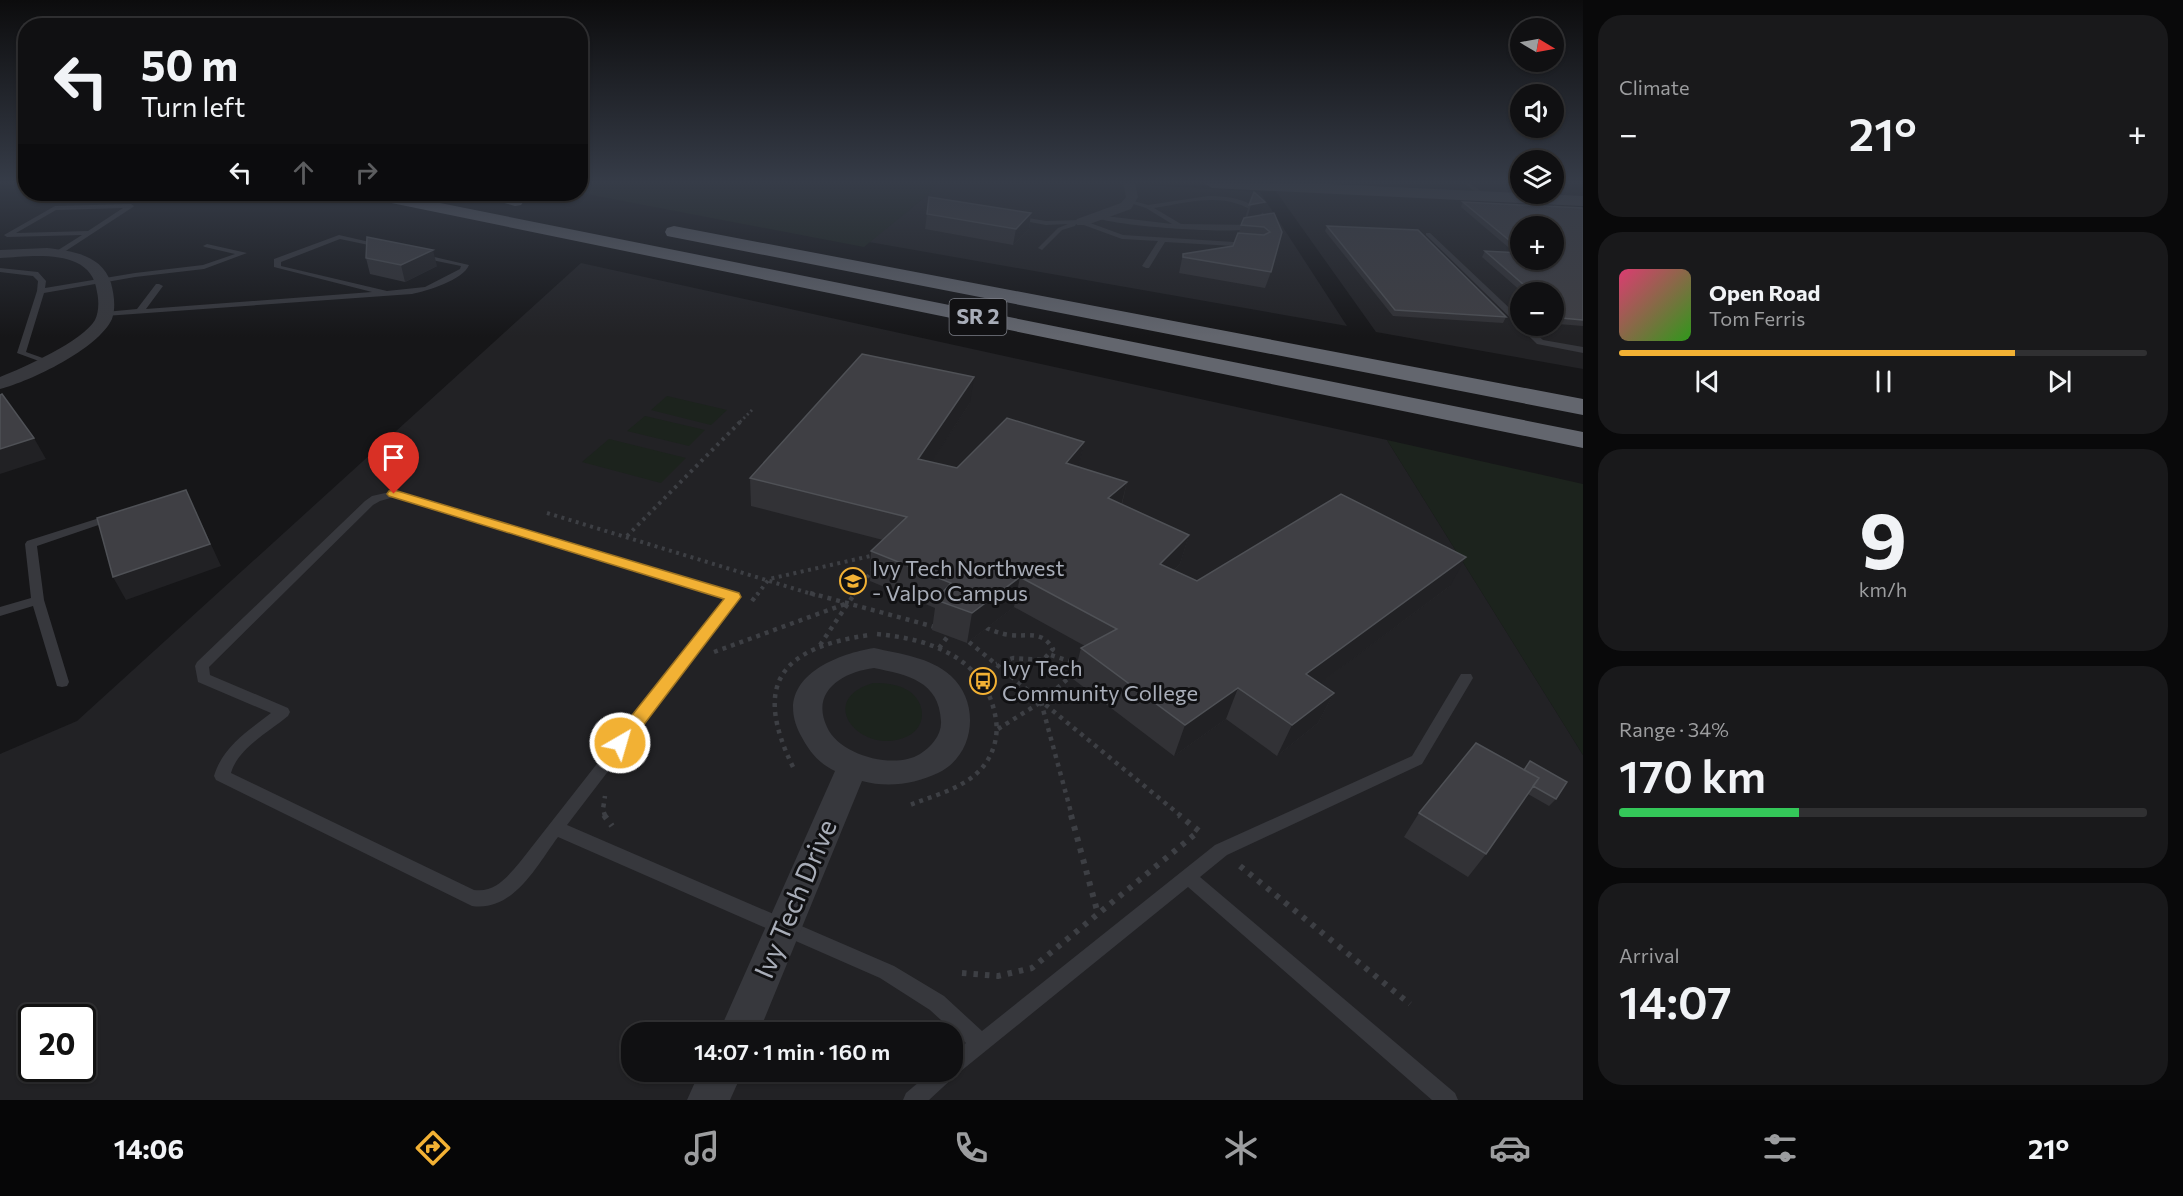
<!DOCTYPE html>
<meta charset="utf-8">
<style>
body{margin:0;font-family:Commissioner,sans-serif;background:#19191b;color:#f1f3f6;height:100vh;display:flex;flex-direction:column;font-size:22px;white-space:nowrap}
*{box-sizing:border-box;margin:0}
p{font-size:20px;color:#9c9d9f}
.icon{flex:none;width:33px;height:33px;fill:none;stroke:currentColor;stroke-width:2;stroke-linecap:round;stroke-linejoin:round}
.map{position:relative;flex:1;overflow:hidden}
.details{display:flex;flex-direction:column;gap:15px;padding:15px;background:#09090a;width:600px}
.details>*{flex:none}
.banner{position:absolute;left:18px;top:18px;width:570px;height:183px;border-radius:24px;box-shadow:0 2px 4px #0004,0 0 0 2px #303032;background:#101012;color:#f1f3f6;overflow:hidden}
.needle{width:39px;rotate:100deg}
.tools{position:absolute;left:1510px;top:18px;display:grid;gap:12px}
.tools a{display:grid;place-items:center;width:54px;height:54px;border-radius:50%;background:#101012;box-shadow:0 2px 4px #0004,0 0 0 2px #303032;font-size:30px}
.speed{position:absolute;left:18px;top:1004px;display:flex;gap:12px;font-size:30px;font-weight:700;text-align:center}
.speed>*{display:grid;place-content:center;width:78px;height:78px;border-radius:50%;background:#101012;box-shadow:0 2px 4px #0004,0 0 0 2px #303032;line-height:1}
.speed .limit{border:3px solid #111;border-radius:9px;background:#fff;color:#111}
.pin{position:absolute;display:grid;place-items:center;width:51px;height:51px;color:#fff;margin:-62px -26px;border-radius:50% 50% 50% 0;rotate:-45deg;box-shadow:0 0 6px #0007}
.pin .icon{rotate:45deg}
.me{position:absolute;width:66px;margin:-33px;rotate:38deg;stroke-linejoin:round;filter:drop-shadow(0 0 4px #0008)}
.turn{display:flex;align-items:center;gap:21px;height:126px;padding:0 24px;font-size:27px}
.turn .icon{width:78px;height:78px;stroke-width:2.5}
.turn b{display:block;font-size:42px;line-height:51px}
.lanes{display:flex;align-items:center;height:57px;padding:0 24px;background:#0003;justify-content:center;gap:30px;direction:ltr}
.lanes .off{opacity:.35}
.big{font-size:45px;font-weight:600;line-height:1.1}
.details .card{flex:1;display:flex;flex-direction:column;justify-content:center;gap:9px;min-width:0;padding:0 21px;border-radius:24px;background:#19191b}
.details .dial{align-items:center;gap:0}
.dial b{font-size:78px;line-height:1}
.song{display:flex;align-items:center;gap:18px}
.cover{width:72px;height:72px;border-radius:9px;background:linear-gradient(135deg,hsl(340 70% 55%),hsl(110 70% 35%))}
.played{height:6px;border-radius:3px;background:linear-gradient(90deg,#f2b134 75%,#303032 75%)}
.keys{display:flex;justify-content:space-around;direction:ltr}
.heat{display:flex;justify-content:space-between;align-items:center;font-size:33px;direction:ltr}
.charge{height:9px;border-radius:4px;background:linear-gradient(90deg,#34c759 34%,#303032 0)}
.trip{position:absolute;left:621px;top:1022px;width:342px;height:60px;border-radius:24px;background:#101012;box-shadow:0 2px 4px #0004,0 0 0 2px #303032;font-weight:600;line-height:60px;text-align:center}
.dock{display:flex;height:96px;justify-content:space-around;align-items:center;background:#060607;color:#9c9d9f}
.dock .icon{width:42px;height:42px}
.dock .on{color:#f2b134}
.dock b{font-size:27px;color:#f1f3f6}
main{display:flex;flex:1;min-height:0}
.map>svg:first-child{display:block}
</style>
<main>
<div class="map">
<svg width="1583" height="1100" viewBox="0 0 1583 1100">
<rect width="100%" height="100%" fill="#161618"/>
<path fill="#222225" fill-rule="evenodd" d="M936 183H1115L1260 192 1347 326 869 242 930 193Z
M1270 183H1521V194H1554V183H1583V369L1376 332ZM1521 226H1554V260H1521ZM1521 292H1554V326H1521Z
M581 263 1387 440 1583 755V1100H0V754L77 721ZM32 1017H82V1068H32ZM632 1032H952V1071H632Z"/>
<path fill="#1c231d" d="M580 183H936L930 193 864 247 581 193Z
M667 396 727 410 711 425 651 410Z
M645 416 705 430 689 446 627 431Z
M609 439 686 458 661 483 582 462Z
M1387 440 1583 484V755Z
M873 683C886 683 898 684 909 691 926 703 927 726 908 736 863 758 813 701 873 683Z"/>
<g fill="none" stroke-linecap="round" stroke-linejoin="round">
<path stroke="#3d3f44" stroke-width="3" stroke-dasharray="2 3" stroke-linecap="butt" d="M740 422 752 410"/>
<path stroke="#3d3f44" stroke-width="4" stroke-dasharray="3 4.5" stroke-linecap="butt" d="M547 513 815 595
M627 536 741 421
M757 595 769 579 875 555
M853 595 872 571"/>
<path stroke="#3d3f44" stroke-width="4.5" stroke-dasharray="4 5" stroke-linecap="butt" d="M810 593 935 627
M752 601 758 593
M986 628C994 631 1001 634 1010 635 1028 637 1042 630 1053 649L1043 660 1013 658 996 664
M877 634C932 639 987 659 996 720 999 740 991 761 976 774 958 790 932 796 910 805
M969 642 1181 816
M820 645 855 593
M939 648 948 636
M714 652 845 604
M1051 655 1081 665
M1041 702 1072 816
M998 729 1041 702 1079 669
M793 767C752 683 781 648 869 635
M605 816 603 809 605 796"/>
<path stroke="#3d3f44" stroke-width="6" stroke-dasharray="4.5 7" stroke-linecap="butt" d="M604 815 612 826
M1071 815 1098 914
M1240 866 1410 1004
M962 973 998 976 1032 968 1199 831 1179 815"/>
<path fill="#37383d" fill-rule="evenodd" d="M1464 183H1470L1487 196 1482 197Z
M1208 196C1230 196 1249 199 1265 215L1260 216C1227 190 1192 202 1154 208L1181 224 1257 225 1260 227C1244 236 1111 226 1094 217L1097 215 1172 224 1146 208 1127 202 1130 200 1148 205Z
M131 204 134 206 133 207 58 256H55V252L82 235 7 237 4 235 55 206ZM123 208 88 231 16 233 56 210Z
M1016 216 1046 221 1082 220 1123 235 1250 243 1254 245 1250 247 1165 242 1149 268H1146L1142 266 1158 241 1122 239 1081 224H1076L1075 226 1062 230 1042 250 1038 248 1058 228 1068 224 1046 225 1014 219 1013 218Z
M1426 233H1430L1521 319V326H1527L1543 340 1583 347V353L1537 344 1426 235Z
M339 235 387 246 383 248 340 239 281 262V266L387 291 425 287 460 269 461 266 417 257V253L469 265C463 280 427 291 412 294L105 316 101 314 105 312 137 309 156 284H159L163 286 146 309 372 292 274 267V259Z
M207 244 247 253 204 269 135 277 44 293 26 352 51 361 47 364 17 353 37 291 38 281 33 276 0 272V268L38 272 46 281 45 288 135 273 203 265 235 254 205 247 203 246Z
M394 491 739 594 740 597 739 600 567 825 894 966 944 996 982 1031 1215 845 1412 756 1461 674H1471L1473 678 1422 764 1227 855 1200 877 1455 1093 1458 1100H1432L1188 887 956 1075 929 1100H903L906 1093 932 1071H952V1054L966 1043 930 1010 880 978 558 837C537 865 514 912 472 906L216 780 214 776C223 746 248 731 271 713L198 682 195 666 197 662 365 501 372 496ZM394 497 726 599 520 862C507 877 495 893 474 890L231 773C238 748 269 732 288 716L290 712 288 708 210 675 209 667 373 505 380 501Z
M112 514 118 517 116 519 37 546 44 600 69 682 67 686 62 687 57 686 33 606 0 616V607L31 598 25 544 27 541Z"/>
<path fill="#37383d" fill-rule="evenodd" d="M1123 183H1135L1138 197 1131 209 1087 225H1077L1075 222 1077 219 1121 203 1126 197Z
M47 248C73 251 102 255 111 283 114 294 116 308 112 319 98 349 31 381 0 389V377C23 368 83 341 95 320 99 312 99 301 97 292 92 247 33 256 0 258V250Z
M874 648C900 654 930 657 951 676 980 702 976 755 938 773 915 784 888 788 862 781L759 1032H719L835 771C818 763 809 751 800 734 773 681 831 655 874 648ZM874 668C908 675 939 681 941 721 942 735 931 747 920 754 894 770 839 755 827 727 810 691 843 672 874 668Z
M700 1071H743L730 1100H687Z"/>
<path fill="#45474d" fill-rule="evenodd" d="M1204 183H1307L1583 196V206L1212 188Z"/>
<path fill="#63666e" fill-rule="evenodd" d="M363 194H395L1583 432V448L372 199 366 198Z
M483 194C496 193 515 191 524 201L521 205 515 206 486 198Z
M674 226 1583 399V415L667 236 665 232 667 228Z"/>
</g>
<path fill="#323236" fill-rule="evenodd" d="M1265 202 1261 215 1274 213 1271 272 1265 288 1179 273 1183 254 1233 246 1245 218 1249 205Z
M1463 202 1583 208V326L1558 324 1554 321V292H1522L1482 257 1485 251 1515 253 1461 207ZM1521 226 1554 260H1521Z
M1031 213 1029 229 1013 245 925 229 927 214Z
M1327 226 1506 317 1503 323 1393 316 1325 231Z
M366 258 437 266 405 282 370 274Z
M970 403 931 462 957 468 1084 442 1078 467 1127 482 1122 504 1189 535 1180 564 1174 570 1197 581 1450 586 1320 683 1334 693 1318 723 1277 756 1226 719 1174 756 1073 679 1081 648 1085 646 1014 607 967 643 932 630 935 608 870 581 871 551 883 540 751 506 750 478Z
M1524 770 1556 799 1549 806 1528 794 1486 854 1468 877 1404 837 1419 813Z"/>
<path fill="#212124" d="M1265 202 1259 222 1245 225 1251 205Z
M1031 213 1029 229 1013 245 1016 229Z
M433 250 437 266 405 282 401 265Z
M974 377 970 403 915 487 918 459Z
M34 438 46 459 0 474V449Z
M1084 442 1078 469 1066 463Z
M1127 482 1120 510 1108 498Z
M186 490 221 566 126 600 113 577Z
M1189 535 1180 564 1150 593 1160 564Z
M1466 557 1450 586 1291 705 1306 674Z
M1020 577 1014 607 967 643 972 613Z
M1238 688 1226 719 1174 756 1185 725Z
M1334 693 1318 723 1277 756 1292 725Z"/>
<path fill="#3f3f44" stroke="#4f5156" stroke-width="1.5" d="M1254 192 1265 202 1249 205Z
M929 197 1031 213 1016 229 927 214Z
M1463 202 1583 208V320L1561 318 1554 312V292H1532L1485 251 1521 253V260H1554V226H1521V250Z
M1274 213 1282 232 1271 272 1183 257V254L1233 246 1238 233 1264 235 1270 232 1264 227 1241 225 1244 218Z
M1327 226 1418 230 1506 317 1395 310Z
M367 237 433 250 401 265 366 258Z
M862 354 974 377 918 459 957 468 1007 418 1084 442 1066 463 1127 482 1108 498 1189 535 1160 564 1197 581 1341 494 1466 557 1306 674 1334 693 1292 725 1238 688 1185 725 1081 648 1117 629 1020 577 972 613 936 600 951 583 871 551 907 517 750 478Z
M2 394 34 438 0 449V395Z
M186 490 210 544 113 577 97 518Z
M1476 743 1539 778 1486 854 1419 813Z
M1530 761 1567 782 1556 799 1533 786 1539 778 1524 770Z"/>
<linearGradient id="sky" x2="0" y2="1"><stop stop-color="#0c0c0d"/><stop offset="0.54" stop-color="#363c48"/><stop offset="1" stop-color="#363c48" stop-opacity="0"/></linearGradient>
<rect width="1583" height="337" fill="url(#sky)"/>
<path fill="#f2b134" stroke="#9d7322" stroke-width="1.5" d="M394 490 739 593 741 597 626 748 620 750 614 748 612 743 614 738 724 599 389 496 387 494 389 491Z"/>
<defs>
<symbol id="university-ring" viewBox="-11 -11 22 22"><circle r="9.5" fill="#111113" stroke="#f2b134" stroke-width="1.5"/><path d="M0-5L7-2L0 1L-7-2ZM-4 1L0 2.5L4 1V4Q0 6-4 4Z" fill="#f2b134"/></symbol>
<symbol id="bus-ring" viewBox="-11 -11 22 22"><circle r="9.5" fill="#111113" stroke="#f2b134" stroke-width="1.5"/><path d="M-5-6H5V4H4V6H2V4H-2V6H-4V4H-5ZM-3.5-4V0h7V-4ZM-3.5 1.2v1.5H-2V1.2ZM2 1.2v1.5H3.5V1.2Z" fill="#f2b134"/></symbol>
</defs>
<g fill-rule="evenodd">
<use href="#university-ring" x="838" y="566" width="30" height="30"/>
<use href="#bus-ring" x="968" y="666" width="30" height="30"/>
</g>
<g text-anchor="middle" stroke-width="6" stroke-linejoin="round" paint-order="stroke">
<rect fill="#111113" stroke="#7b7e86" stroke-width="1.5" x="949.5" y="299" width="57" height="36" rx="4.5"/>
<g font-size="21" font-weight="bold" fill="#a8adb8">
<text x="978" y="324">SR 2</text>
</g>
<g font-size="22" fill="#a8adb8" stroke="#111113" text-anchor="start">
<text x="872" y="576">Ivy Tech Northwest<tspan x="872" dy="25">- Valpo Campus</tspan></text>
<text x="1002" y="676">Ivy Tech<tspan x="1002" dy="25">Community College</tspan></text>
</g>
<g font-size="27" fill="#a8adb8" stroke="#111113">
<text transform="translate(796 899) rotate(-67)" y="9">Ivy Tech Drive</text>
</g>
</g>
</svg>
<div class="tools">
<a><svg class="needle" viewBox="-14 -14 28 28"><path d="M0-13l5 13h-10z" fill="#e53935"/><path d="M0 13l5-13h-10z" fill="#9c9d9f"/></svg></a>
<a><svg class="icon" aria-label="sound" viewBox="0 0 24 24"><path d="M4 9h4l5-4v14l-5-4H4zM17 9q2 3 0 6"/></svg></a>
<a><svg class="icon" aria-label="layers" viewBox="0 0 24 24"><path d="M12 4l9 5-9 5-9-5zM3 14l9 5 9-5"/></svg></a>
<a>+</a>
<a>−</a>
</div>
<div class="speed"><div class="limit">20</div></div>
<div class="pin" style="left:394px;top:494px;background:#d93025"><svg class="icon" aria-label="arrive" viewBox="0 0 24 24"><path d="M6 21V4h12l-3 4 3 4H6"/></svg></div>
<svg class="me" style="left:620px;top:743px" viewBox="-20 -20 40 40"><circle r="17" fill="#f2b134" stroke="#fff" stroke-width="3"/><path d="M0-11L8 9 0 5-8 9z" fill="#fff"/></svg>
<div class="trip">14:07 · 1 min · 160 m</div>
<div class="banner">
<div class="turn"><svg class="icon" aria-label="left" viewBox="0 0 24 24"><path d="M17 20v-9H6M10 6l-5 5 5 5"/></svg><div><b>50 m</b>Turn left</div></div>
<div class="lanes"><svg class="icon" aria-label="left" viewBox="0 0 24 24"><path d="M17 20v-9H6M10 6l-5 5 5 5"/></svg><svg class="icon off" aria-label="ahead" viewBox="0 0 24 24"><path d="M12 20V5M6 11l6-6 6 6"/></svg><svg class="icon off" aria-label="right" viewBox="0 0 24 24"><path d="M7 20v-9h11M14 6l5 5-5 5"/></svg></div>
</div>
</div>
<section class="details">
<div class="card"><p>Climate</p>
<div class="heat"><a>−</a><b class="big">21°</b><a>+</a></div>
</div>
<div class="card">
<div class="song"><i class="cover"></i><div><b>Open Road</b><p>Tom Ferris</p></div></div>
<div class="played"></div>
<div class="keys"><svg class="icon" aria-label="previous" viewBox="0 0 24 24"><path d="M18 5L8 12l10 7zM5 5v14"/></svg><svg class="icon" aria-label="pause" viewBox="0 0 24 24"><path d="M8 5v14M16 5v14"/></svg><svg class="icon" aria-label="next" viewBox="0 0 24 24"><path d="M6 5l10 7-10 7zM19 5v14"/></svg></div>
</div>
<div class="card dial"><b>9</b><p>km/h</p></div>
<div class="card"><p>Range · 34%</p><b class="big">170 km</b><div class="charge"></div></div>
<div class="card"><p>Arrival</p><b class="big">14:07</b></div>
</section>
</main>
<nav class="dock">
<b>14:06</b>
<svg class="icon on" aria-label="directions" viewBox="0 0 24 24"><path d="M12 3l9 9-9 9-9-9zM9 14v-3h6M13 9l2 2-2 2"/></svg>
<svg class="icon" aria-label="music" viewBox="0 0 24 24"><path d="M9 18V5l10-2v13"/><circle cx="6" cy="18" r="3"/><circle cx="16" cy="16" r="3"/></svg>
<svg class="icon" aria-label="phone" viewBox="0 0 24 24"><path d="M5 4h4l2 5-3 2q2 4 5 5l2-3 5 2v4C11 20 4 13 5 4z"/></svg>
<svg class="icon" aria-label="climate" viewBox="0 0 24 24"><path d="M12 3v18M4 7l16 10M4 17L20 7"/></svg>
<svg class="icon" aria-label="car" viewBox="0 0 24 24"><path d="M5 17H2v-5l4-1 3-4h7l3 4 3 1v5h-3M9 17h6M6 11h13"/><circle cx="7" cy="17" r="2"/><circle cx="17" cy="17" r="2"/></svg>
<svg class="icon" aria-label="filters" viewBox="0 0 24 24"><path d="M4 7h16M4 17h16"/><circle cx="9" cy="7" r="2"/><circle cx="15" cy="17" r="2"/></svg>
<b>21°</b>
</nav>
